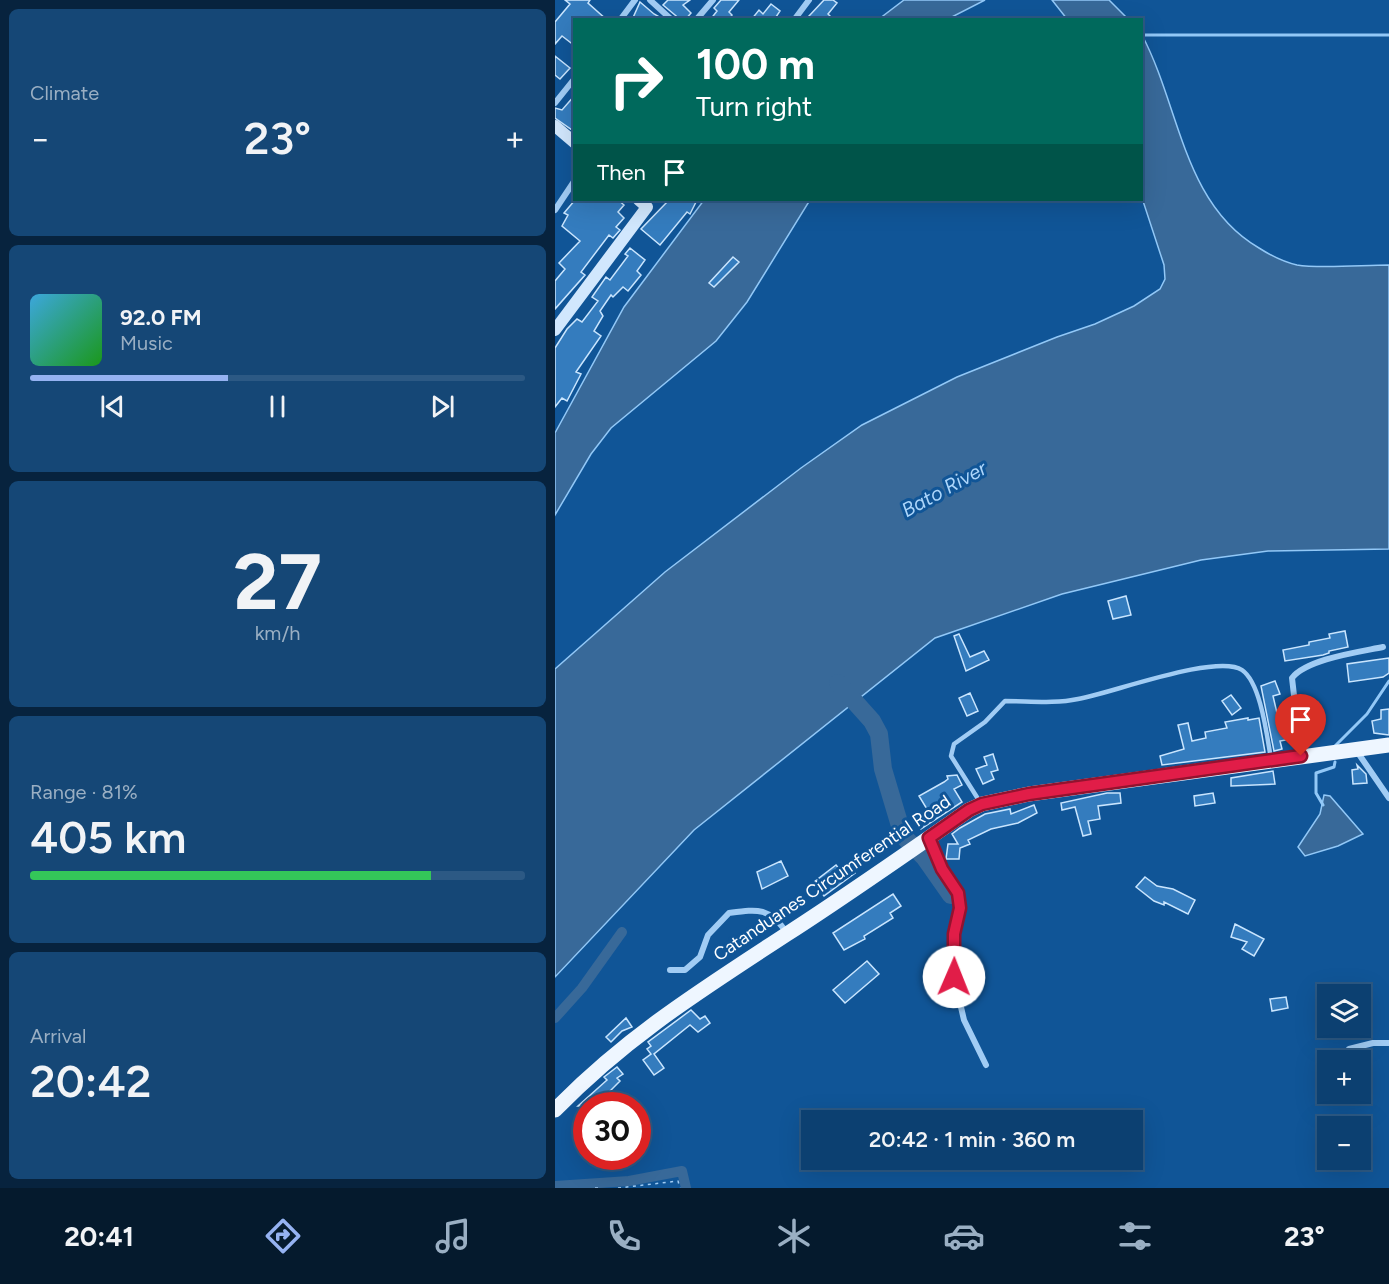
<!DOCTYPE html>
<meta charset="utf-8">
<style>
body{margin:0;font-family:Figtree,sans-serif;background:#154776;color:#f1f3f6;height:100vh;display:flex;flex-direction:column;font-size:22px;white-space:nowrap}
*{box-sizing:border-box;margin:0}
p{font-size:20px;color:#9aafc3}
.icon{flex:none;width:33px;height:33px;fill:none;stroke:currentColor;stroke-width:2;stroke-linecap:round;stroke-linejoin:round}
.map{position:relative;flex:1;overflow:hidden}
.sheet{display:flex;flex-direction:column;gap:9px;padding:9px;background:#07233e;width:555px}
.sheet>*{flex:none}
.guide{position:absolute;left:18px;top:18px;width:570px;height:183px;border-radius:0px;box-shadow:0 6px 24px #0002,0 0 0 2px #2c5984;background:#00695c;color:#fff;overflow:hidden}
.controls{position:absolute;left:762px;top:984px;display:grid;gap:12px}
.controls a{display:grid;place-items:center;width:54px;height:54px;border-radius:0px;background:#0c4071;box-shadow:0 6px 24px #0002,0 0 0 2px #2c5984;font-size:30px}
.speed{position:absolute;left:18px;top:1092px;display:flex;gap:12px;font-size:30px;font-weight:700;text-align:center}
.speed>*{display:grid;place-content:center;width:78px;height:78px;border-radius:50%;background:#0c4071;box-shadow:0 6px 24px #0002,0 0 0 2px #2c5984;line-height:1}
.speed .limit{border:9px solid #d22;background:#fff;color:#111}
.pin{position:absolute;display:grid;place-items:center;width:51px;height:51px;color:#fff;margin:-62px -26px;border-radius:50% 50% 50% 0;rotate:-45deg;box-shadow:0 0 6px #0007}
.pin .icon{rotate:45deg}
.me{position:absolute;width:66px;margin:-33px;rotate:1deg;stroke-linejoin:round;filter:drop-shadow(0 0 4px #0008)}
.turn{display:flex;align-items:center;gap:21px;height:126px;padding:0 24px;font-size:27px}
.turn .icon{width:78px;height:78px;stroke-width:2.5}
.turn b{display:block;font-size:42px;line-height:51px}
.then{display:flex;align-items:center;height:57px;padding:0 24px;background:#0003;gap:12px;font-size:22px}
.big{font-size:45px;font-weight:600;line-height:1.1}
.sheet .tile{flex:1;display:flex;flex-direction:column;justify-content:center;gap:9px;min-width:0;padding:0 21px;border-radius:9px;background:#154776}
.sheet .dial{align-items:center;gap:0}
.dial b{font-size:78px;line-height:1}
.song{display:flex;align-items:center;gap:18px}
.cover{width:72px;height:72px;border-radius:9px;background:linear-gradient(135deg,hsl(200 70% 55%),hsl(120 70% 35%))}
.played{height:6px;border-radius:3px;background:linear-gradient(90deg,#95b2f1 40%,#2c5984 40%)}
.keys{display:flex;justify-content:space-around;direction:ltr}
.heat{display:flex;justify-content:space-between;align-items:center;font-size:33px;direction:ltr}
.charge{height:9px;border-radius:4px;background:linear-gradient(90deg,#34c759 81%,#2c5984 0)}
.trip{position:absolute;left:246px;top:1110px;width:342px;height:60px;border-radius:0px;background:#0c4071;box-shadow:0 6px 24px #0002,0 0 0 2px #2c5984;font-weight:600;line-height:60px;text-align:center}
.tab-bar{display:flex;height:96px;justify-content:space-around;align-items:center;background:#051a2d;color:#9aafc3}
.tab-bar .icon{width:42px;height:42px}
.tab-bar .current{color:#95b2f1}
.tab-bar b{font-size:27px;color:#f1f3f6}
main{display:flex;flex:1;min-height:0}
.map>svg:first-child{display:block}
</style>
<main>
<section class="sheet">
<div class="tile"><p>Climate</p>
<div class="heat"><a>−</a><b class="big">23°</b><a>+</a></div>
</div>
<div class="tile">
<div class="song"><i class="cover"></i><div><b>92.0 FM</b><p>Music</p></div></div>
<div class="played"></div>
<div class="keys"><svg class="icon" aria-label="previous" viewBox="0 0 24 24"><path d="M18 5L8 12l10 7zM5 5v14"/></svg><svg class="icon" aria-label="pause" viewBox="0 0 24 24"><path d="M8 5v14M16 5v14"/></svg><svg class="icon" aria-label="next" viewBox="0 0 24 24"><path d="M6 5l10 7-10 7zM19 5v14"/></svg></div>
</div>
<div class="tile dial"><b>27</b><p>km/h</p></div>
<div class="tile"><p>Range · 81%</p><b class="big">405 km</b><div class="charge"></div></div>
<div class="tile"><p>Arrival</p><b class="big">20:42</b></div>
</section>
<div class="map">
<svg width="834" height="1188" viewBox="0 0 834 1188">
<rect width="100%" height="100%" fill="#105597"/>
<path fill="#386999" stroke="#92c8f7" stroke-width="1.5" d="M349 0H430L393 19H324Z
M497 0H554L573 19H512Z
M587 35C625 107 628 204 704 248 715 255 729 262 742 265 764 269 809 265 834 265V549L713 551 646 560 507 594 380 638 139 830 0 977V669L110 572 246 468 307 425 402 377 502 337 540 324 579 306 605 289 610 279 609 265 587 198Z
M149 200H255L192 302 161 341 56 428 36 454 0 515V433L69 307Z
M769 795 775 796 808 834 783 846 750 856 743 847 765 814Z"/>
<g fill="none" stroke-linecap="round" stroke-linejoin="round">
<path stroke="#92c8f7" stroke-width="3" d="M586 35H834
M780 746 812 714 834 681
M768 805 761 793V773L779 767 780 762"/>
<path stroke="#386999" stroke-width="10" d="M0 1018 27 988 67 932
M0 1186 74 1181 127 1171 131 1188"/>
<path stroke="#386999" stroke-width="18" d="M283 683 317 721 324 734 328 769 348 836 370 858 396 895"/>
</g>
<path fill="#347cbe" stroke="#c9e5fe" stroke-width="1.5" d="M10 0H35L33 3 52 20H20V46L7 36 0 44V22L15 4Z
M113 0H135L128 5 136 13 130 20H126L108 5Z
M166 0H184L174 12 177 15 173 20H155L162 11 159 8Z
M269 0H278L282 3 273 14 279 20H258L254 16Z
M85 2 99 14 108 19 77 20Z
M216 4 225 11 219 20H196L204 10 208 14Z
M0 56 15 68 5 79 0 75Z
M20 95V132L0 118V108L7 110Z
M20 200H63L69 205 63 212 69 218 61 227 65 230 58 238 54 235 26 272 30 275 0 309V281L10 269 4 263 25 241 7 226 13 215 9 213Z
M114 200H142L135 214 132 212 105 245 86 229Z
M75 248 90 260 82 271 86 275 73 291 68 287 58 297 56 295 45 311 48 316 39 331 46 336 21 372 26 374 12 401 7 398 0 407V348L12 329 22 319 27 322 43 301 37 297 51 277 55 280 73 256 70 254Z
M178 257 184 262 159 287 154 283Z
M571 596 576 615 558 619 553 601Z
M790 631 793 647 774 651V653L768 655 730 661 728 650 754 645V642L775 638 774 634Z
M404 634 415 657 429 651 434 660 411 671 399 636Z
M834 658V673L828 677 794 682 792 664Z
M720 681 725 694 718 696 726 730 734 728 736 739 725 741 727 749 719 751 706 686Z
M415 693 423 711 412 716 404 698Z
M676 695 686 708 677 715 667 701Z
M834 709V735L819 733 817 721 826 719V710Z
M693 718V720L704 718 710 752 607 765 605 756 629 749 623 725 633 723 637 741 651 738 650 732 672 728 670 722Z
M438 754 443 770 436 772 439 779 428 784 421 769 432 765 429 757Z
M802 765 811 774 812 783 798 784 797 770 803 769Z
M718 771 720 784 676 786V778Z
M402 775 407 785 399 789 407 802 366 829 362 821 375 814 364 796 389 782 393 779 392 776Z
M552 793H565L566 803 543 806 545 819 533 821 536 834 528 836 520 807 507 810 506 803Z
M658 793 660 803 640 806 639 796Z
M479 805 482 813 463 823 436 829 413 840 415 844 405 848 404 859H391L393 844H403L397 834 405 828 430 814 455 809 456 814Z
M226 861 233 876 207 889 202 872Z
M281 865 285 870 294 865 300 873 269 896 259 882Z
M590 877 602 886 618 889 640 900 633 914 609 902V905L599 901 581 887Z
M338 894 346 906 335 913 338 918 309 936 310 939 289 950 278 933Z
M680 924 709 939 699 956 687 949 692 942 676 937Z
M312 961 324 974 290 1003 278 990Z
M731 997 733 1008 717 1011 715 999Z
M136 1010 145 1019 150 1016 155 1023 143 1032 135 1025 99 1054 109 1068 99 1075 88 1060 96 1054 92 1049 96 1046 93 1042Z
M71 1018 77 1027 67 1031 56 1042 51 1037Z
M62 1067 68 1074 62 1078 65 1081 53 1093 61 1106H23L52 1080 49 1077Z"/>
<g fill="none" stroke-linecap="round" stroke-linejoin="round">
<path stroke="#a1ccf4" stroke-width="1.5" stroke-dasharray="3 4.5" stroke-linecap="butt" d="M362 200 366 206
M40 1188H47
M63 1188 123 1181 125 1188"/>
<path stroke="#a1ccf4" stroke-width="4.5" d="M425 802 396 756 399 744 430 722 450 701C474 701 500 704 523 699 554 694 662 653 687 670 706 683 712 737 716 759"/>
<path stroke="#a1ccf4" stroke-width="6" d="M95 0 117 20
M65 20 80 0
M141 20 158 0
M239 20 254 0
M0 103 20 78
M0 210 20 180
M801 750 834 798
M746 756 737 678C752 659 804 652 828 647
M374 839 387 869 403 893 405 908 399 934V977L409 1020 431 1065
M115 970H130L145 957 153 935 174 913C203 909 214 907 232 933
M794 1049 818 1043H834"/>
<path stroke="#d1e7fd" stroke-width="12" d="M0 126 20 143
M0 330 92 207 84 200"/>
<path stroke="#eef6ff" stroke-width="15" d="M0 1110C72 1036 148 989 232 934 294 894 354 852 414 810L427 804 474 794 834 745"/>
</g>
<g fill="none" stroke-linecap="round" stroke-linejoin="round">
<defs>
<path id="route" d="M399 977V934L405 908 403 893 387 869 374 838 414 810 427 804 474 794 746 756"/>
</defs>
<use href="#route" stroke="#92132f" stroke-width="15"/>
<use href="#route" stroke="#e11d48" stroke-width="10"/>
</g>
<g text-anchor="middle" stroke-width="6" stroke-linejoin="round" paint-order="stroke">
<g font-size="18" fill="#fff" stroke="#105597">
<text transform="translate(277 878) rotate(-34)" y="6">Catanduanes Circumferential Road</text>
</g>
<g font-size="20" font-style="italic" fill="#add6fb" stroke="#105597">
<text transform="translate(389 489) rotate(-29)" y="7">Bato River</text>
</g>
</g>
</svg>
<div class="controls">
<a><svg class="icon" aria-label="layers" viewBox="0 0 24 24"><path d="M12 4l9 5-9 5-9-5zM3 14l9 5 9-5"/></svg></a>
<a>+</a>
<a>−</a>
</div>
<div class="speed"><div class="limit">30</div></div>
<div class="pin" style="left:746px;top:756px;background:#d93025"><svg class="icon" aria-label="arrive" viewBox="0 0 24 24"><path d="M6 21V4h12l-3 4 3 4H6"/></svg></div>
<svg class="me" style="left:399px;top:977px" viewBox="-20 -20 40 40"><circle r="19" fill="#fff"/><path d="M0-13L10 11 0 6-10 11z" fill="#e11d48"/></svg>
<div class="trip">20:42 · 1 min · 360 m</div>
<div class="guide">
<div class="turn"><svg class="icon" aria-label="right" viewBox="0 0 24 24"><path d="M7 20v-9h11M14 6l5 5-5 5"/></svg><div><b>100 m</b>Turn right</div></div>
<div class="then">Then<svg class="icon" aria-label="arrive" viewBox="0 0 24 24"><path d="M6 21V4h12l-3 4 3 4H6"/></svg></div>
</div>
</div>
</main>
<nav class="tab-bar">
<b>20:41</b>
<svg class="icon current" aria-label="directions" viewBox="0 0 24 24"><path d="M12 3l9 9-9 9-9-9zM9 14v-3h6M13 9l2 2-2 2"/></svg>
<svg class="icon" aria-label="music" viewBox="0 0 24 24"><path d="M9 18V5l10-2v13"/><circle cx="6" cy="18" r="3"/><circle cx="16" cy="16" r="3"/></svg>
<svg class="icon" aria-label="phone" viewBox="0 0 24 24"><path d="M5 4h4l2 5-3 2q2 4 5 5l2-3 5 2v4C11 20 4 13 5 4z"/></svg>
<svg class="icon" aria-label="climate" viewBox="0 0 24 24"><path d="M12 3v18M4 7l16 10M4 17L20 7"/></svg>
<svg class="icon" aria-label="car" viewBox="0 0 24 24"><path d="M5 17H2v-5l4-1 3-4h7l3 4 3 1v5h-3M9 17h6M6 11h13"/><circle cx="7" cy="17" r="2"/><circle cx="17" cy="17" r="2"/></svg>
<svg class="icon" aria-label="filters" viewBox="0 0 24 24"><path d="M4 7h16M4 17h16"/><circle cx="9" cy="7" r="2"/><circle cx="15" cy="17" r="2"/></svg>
<b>23°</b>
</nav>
